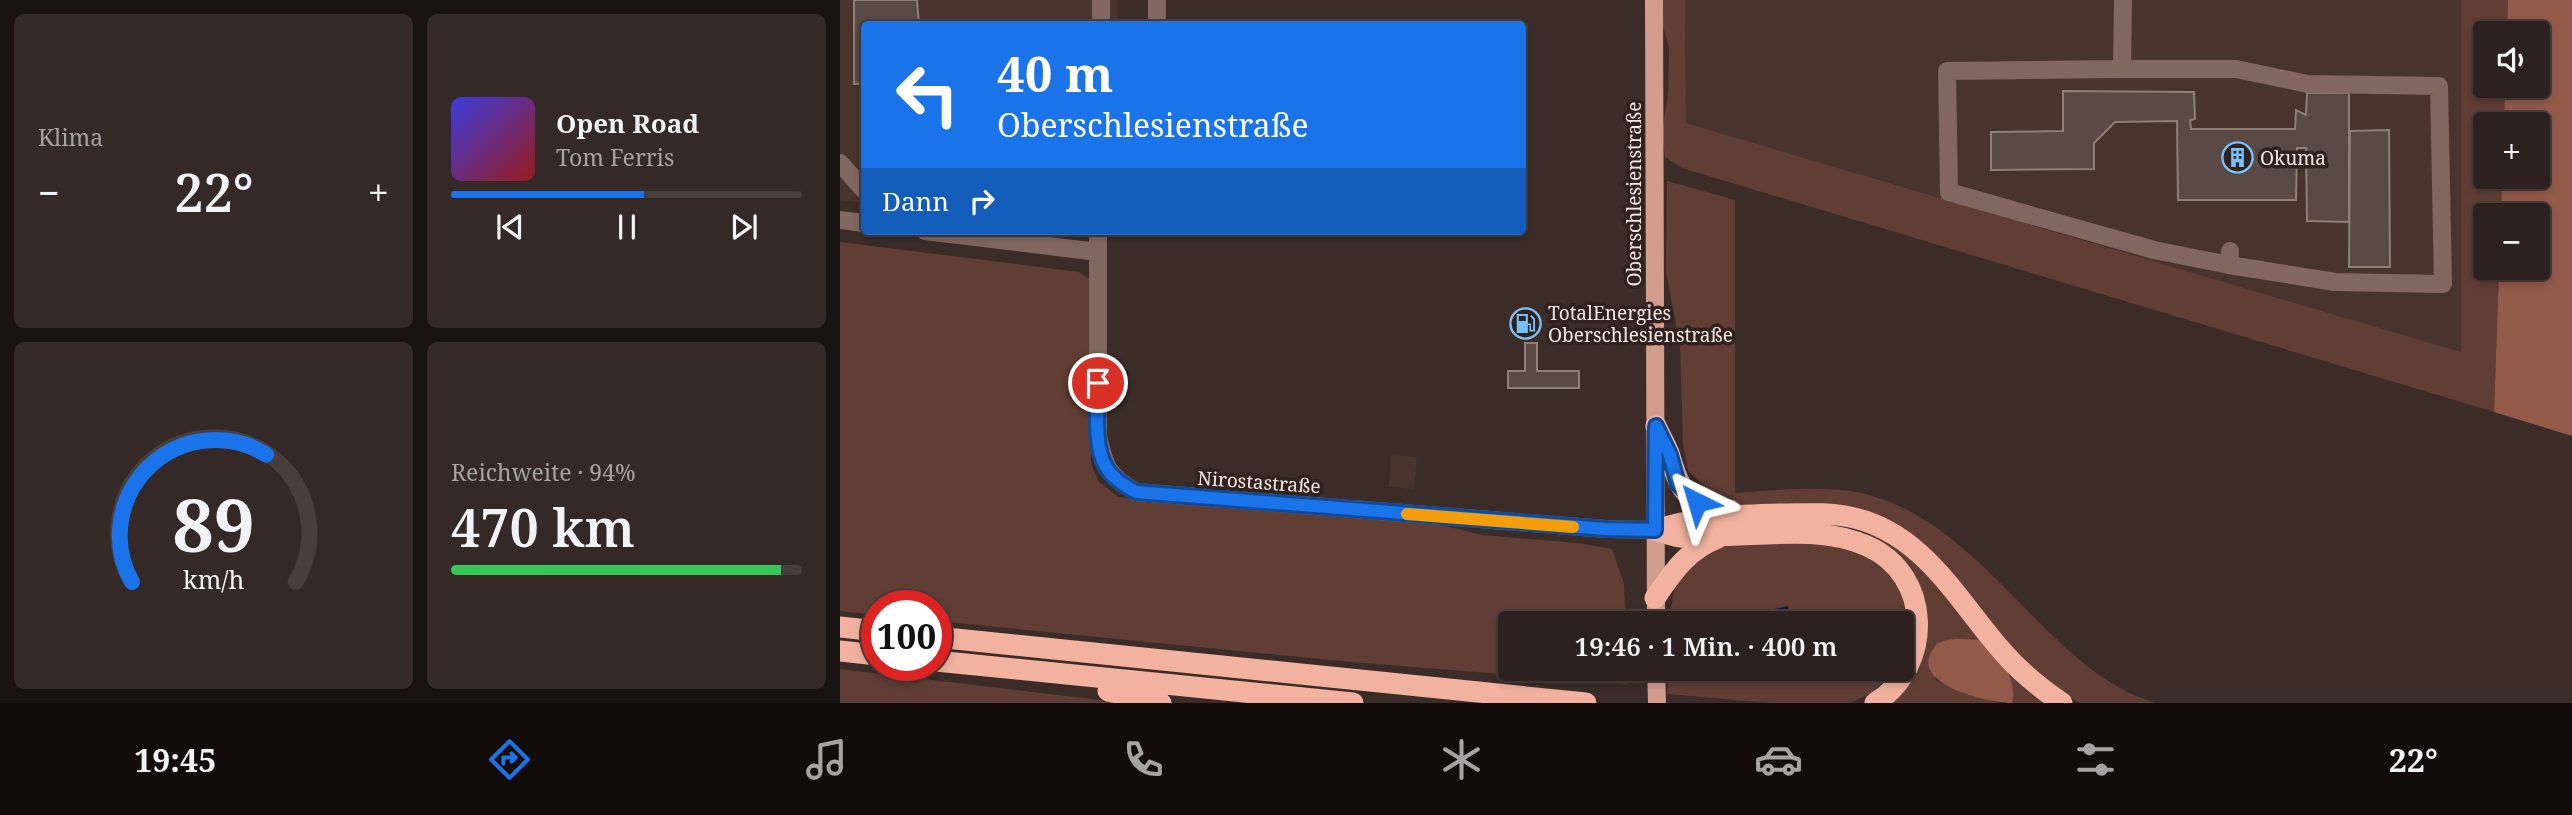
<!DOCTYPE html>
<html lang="de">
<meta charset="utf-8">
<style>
body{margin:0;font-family:"Noto Serif",serif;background:#342927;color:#f1f3f6;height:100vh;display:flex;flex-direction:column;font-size:26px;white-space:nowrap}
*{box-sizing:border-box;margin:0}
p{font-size:23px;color:#a6a3a4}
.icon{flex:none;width:38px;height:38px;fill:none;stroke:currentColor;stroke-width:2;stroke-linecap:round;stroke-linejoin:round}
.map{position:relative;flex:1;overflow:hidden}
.side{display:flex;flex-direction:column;gap:14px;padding:14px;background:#181210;width:840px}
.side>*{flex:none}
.hud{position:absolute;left:21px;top:21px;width:665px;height:214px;border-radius:7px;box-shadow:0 4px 10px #0003,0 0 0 2px #483e3c;background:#1a73e8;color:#fff;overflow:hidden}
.fabs{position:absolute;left:1633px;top:21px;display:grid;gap:14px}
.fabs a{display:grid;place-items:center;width:77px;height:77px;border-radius:7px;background:#2c211e;box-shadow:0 4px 10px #0003,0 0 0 2px #483e3c;font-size:35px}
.speed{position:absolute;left:21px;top:590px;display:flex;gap:14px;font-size:35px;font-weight:700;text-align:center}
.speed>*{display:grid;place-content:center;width:91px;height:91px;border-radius:50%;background:#2c211e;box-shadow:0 4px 10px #0003,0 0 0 2px #483e3c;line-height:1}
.speed .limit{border:10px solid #d22;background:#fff;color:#111}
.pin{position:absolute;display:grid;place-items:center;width:60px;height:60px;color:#fff;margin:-30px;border:4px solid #fff;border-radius:50%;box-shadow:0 2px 7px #0007}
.me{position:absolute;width:77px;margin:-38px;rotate:320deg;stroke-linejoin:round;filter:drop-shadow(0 0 5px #0008)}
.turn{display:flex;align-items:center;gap:24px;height:147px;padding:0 21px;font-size:32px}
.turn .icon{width:91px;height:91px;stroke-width:2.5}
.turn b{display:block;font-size:49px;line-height:60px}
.then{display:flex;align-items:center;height:66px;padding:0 21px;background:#0003;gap:14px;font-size:26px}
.big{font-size:52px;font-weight:600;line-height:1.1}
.side .widget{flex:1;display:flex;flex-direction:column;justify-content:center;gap:10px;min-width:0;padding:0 24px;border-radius:10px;background:#342927}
.side .dial{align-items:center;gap:0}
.dial svg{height:182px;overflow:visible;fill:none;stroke:#483e3c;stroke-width:7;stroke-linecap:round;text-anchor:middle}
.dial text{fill:#f1f3f6;stroke:none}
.song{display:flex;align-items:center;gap:21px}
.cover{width:84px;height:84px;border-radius:10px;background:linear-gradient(135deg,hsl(240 70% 55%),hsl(0 70% 35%))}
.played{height:7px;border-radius:4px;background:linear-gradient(90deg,#1a73e8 55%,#483e3c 55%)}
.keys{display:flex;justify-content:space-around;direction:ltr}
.heat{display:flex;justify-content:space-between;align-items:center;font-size:38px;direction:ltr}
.charge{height:10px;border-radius:5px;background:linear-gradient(90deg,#34c759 94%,#483e3c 0)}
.side .tiles{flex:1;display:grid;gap:14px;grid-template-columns:repeat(2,1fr)}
.trip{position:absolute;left:658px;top:611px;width:416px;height:70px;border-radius:7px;background:#2c211e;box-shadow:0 4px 10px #0003,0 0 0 2px #483e3c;font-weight:600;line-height:70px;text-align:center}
.menu{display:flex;height:112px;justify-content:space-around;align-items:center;background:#120d0c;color:#a6a3a4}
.menu .icon{width:49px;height:49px}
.menu .on{color:#1a73e8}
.menu b{font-size:32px;color:#f1f3f6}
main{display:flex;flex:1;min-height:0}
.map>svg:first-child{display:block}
</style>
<main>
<section class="side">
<div class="tiles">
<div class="widget"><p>Klima</p>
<div class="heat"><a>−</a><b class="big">22°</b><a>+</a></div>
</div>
<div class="widget">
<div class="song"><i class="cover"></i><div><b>Open Road</b><p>Tom Ferris</p></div></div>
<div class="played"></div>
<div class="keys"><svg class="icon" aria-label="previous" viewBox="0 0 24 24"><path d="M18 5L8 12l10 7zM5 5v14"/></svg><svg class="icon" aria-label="pause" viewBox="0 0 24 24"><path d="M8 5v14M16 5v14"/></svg><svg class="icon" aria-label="next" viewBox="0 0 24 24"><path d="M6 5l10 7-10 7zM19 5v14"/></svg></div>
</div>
<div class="widget dial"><svg viewBox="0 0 100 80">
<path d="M14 69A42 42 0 1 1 86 69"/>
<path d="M14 69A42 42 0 0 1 73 13" stroke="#1a73e8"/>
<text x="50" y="56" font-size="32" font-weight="700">89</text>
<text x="50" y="72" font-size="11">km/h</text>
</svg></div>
<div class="widget"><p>Reichweite · 94%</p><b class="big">470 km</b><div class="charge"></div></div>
</div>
</section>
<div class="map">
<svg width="1732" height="703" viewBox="0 0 1732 703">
<rect width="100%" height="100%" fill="#3b2c28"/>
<path fill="#49332d" d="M0 0H278V24H24V203L0 200Z
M845 0H1621V352L846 123Z
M551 455 577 457 574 489 549 487Z"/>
<path fill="#603e34" d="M822 0H845L846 123 1621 352V0H1668L1667 33H1645V86H1665L1664 124H1645V177H1662L1661 215H1645V268H1659L1654 412 842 168 825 157 822 133 828 94 829 47 822 23Z
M827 181 895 200V493C930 490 966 487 1001 490 1087 498 1146 570 1203 626 1236 659 1271 690 1316 703H1240L1225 694 1192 670 1159 635 1009 508 966 503 886 506 854 493 865 487 848 471 843 444 840 345 826 272Z
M0 242 239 272 249 279 251 464 259 482 278 497 590 522 642 535 737 543 772 549 784 584 786 623H670V668L787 669 788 684 511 662 96 621V606H37V615L0 611Z
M993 526C1011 530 1029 532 1046 541 1088 563 1117 604 1147 640L1101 641 1095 680 1120 691 1161 703H1044L1082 642 1045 552Z
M963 543C977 545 993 544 1007 547 1013 549 1020 554 1026 557 1069 580 1072 617 1062 660V623H952L948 607 905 623H829L835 583 869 548 892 545Z
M0 669 285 703H0Z
M829 669H1056L1031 693 1010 703H930L827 694Z
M1169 670 1215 703H1172L1173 697Z"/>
<path fill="#935a4a" d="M1668 0H1732V436L1654 412 1659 268H1698V215H1661L1662 177H1698V124H1664L1665 86H1698V33H1667Z
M1147 640C1160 658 1178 679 1172 703 1150 703 1080 687 1089 657 1092 650 1095 643 1103 641 1116 637 1133 640 1147 640Z"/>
<path fill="#00213b" d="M948 606 952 623H905L916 613Z"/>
<path fill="#594844" stroke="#8f7d77" stroke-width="2" d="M14 0H77L79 24H24V84H14Z
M1223 91 1354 92 1355 119 1350 120 1351 129H1455L1456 110 1466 115 1467 93H1509V222L1467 221 1466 148H1457L1456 200H1338L1337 121 1275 122 1254 143V169L1151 170V132L1223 131Z
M1549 130 1550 267H1509L1510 131Z
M685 343H697V371H739V388H668V371H685Z"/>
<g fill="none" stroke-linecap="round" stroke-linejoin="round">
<path stroke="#826760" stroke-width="18" d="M261 0V24
M1283 0 1282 69 1107 71 1109 192 1314 250 1389 265 1390 251
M317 24V0
M1282 69H1396L1468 84 1599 86 1603 284 1495 282 1389 265
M0 163 24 190
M0 220 24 223
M85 231 258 252
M258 231V436C265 467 267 475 296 492L766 529 815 530"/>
<path stroke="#d29d8e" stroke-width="18" d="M814 0 816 623
M816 668 817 703"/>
<path stroke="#f2b29f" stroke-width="21" d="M816 426C820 436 827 446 830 456 840 494 850 505 890 510
M815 530C855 517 899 515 941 514 964 514 987 512 1010 517 1083 532 1117 600 1162 651 1179 671 1200 688 1222 703
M815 530C823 532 832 536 841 537 851 538 863 537 873 536 922 536 981 525 1027 546 1093 575 1093 667 1035 703
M815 598C833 572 847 550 878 538
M0 627 37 631
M96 637 746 703
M0 651 37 655
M96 661 513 703
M268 691 321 703"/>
</g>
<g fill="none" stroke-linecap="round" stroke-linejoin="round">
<defs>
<path id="route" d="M258 383C258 408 253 445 266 467 272 478 285 486 296 492L766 529 815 530 816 426 830 455 838 484 857 502"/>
</defs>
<use href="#route" stroke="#114b97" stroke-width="18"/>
<use href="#route" stroke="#1a73e8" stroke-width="12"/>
<path stroke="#f59e0b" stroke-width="12" d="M567 514 733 527"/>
</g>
<defs>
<symbol id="building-ring" viewBox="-11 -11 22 22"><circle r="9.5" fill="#31221e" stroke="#79bff8" stroke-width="1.5"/><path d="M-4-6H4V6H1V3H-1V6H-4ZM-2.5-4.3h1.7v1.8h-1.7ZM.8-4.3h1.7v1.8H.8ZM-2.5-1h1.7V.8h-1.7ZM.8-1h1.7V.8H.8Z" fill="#79bff8"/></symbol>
<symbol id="fuel-ring" viewBox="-11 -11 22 22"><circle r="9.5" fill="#31221e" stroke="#79bff8" stroke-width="1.5"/><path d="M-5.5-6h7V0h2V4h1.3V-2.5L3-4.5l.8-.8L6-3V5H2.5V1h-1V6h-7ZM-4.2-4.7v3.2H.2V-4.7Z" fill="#79bff8"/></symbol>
</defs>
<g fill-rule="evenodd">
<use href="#building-ring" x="1380" y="140" width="35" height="35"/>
<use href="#fuel-ring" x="668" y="306" width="35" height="35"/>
</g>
<g text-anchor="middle" stroke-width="7" stroke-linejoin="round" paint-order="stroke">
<g font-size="19" fill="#f2e7e4" stroke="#31221e" text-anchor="start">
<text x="1420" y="165">Okuma</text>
<text x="708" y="320">TotalEnergies<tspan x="708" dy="22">Oberschlesienstraße</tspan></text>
</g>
<g font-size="19" fill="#f2e7e4" stroke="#31221e">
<text transform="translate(794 194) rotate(-90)" y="7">Oberschlesienstraße</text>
<text transform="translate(419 482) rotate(4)" y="7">Nirostastraße</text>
</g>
</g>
</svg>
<div class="fabs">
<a><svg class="icon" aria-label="sound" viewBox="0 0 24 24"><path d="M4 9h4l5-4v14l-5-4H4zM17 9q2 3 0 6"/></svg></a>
<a>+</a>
<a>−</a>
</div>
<div class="speed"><div class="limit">100</div></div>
<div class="pin" style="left:258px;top:383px;background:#d93025"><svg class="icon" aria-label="arrive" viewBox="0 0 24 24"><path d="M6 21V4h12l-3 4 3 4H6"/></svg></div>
<svg class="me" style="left:857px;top:502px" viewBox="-20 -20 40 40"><path d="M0-17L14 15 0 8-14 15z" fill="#1a73e8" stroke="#fff" stroke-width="4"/></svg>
<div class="trip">19:46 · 1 Min. · 400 m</div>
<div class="hud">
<div class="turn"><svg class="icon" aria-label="left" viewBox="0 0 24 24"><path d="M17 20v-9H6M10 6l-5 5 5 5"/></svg><div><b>40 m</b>Oberschlesienstraße</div></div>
<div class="then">Dann<svg class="icon" aria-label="right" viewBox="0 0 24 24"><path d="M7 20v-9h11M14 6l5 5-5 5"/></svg></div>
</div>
</div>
</main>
<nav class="menu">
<b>19:45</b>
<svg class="icon on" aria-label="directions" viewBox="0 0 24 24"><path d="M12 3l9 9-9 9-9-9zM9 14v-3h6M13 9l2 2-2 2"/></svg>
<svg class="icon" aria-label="music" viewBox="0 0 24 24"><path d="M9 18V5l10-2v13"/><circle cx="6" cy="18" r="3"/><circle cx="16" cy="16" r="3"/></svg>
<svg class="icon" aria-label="phone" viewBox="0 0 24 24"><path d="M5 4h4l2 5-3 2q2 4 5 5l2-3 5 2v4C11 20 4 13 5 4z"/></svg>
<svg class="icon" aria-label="climate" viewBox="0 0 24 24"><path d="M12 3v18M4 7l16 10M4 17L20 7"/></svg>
<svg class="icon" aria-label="car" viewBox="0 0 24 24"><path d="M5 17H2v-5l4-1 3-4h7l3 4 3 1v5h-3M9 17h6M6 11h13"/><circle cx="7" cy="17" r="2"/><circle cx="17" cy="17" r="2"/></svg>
<svg class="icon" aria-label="filters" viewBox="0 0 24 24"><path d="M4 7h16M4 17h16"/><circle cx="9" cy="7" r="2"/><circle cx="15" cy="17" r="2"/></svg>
<b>22°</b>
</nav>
